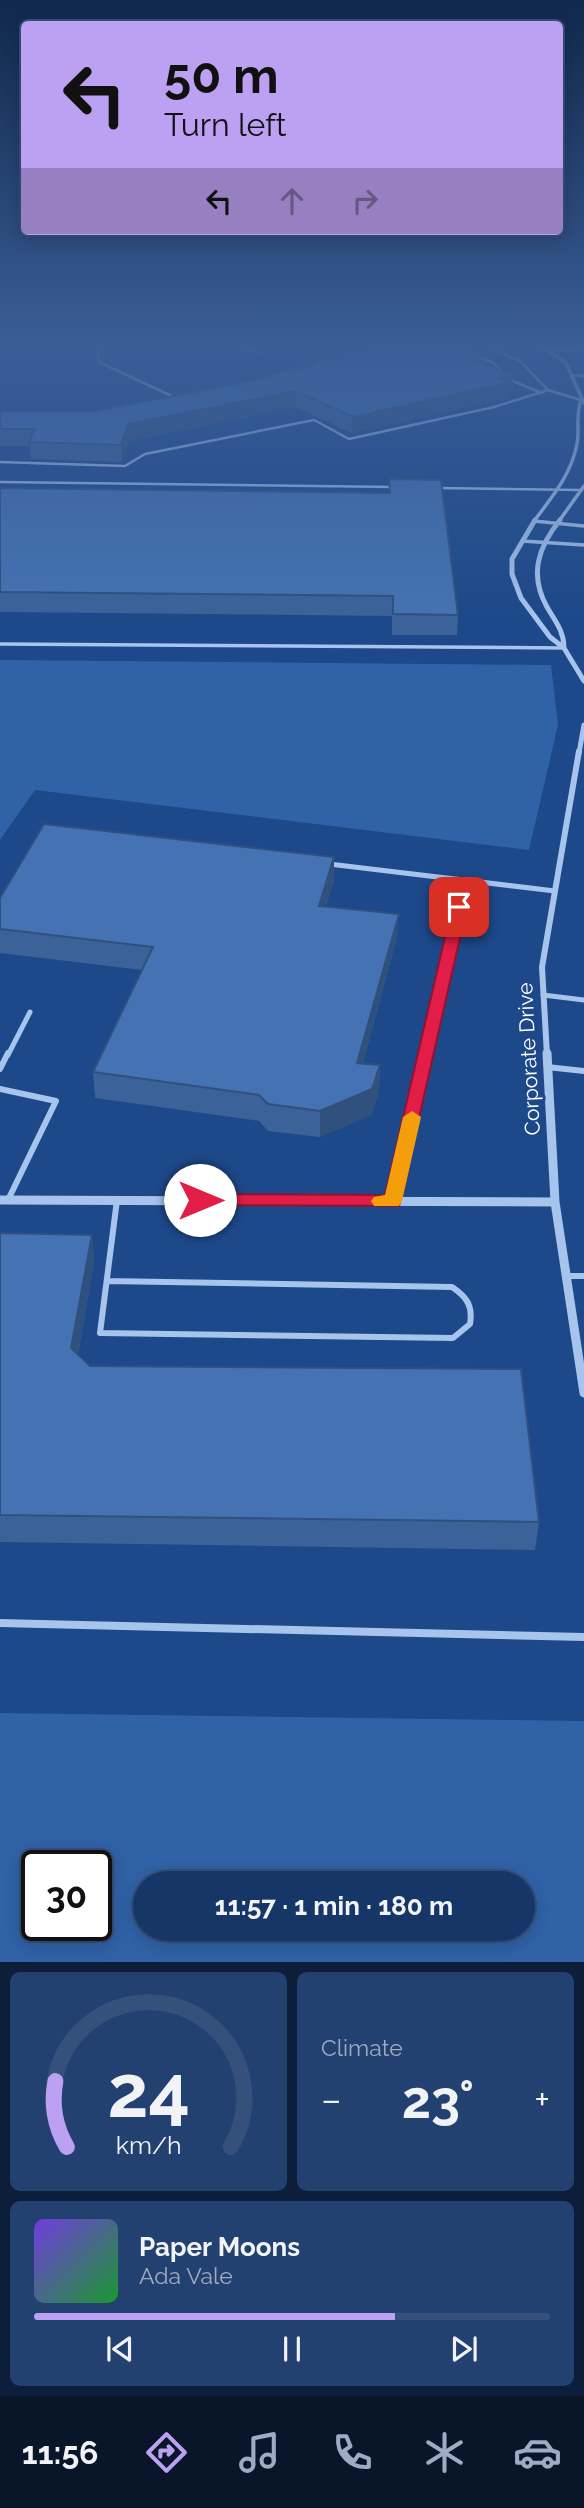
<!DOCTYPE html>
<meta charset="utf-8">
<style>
body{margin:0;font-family:Raleway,sans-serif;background:#234170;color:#f1f3f6;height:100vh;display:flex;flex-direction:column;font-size:26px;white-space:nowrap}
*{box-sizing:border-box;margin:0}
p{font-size:23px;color:#9eabc0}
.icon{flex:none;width:38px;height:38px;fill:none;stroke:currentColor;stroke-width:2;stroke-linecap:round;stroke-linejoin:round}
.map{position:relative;height:1962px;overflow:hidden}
.details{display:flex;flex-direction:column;gap:10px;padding:10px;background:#0c1e39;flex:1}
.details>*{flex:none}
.top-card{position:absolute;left:21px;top:21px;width:542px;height:214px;border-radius:7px;box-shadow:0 4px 18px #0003,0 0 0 2px #35507b;background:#bca0f2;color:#111;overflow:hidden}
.speed{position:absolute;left:21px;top:1850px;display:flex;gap:14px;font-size:35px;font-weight:700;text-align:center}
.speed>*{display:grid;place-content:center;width:91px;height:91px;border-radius:50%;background:#163667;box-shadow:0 4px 18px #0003,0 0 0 2px #35507b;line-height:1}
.speed .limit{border:4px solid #111;border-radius:10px;background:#fff;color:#111}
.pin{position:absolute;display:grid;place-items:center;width:60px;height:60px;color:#fff;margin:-30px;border-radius:14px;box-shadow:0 4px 10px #0006}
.me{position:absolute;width:77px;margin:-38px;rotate:90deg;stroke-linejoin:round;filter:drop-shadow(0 0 5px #0008)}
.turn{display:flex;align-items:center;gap:24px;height:147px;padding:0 28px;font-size:32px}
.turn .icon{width:91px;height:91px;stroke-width:2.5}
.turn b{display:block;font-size:49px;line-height:60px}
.lanes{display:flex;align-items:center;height:66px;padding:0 28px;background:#0003;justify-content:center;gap:35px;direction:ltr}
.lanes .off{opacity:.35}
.big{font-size:52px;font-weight:700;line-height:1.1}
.details .card{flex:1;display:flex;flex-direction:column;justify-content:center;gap:10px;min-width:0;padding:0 24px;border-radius:10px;background:#234170}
.details .dial{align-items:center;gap:0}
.dial svg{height:182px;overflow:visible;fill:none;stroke:#35507b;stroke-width:7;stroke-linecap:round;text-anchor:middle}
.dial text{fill:#f1f3f6;stroke:none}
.song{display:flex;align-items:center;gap:21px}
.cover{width:84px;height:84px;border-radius:10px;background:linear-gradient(135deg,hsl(260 70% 55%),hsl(130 70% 35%))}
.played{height:7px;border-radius:4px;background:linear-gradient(90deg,#bca0f2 70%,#35507b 70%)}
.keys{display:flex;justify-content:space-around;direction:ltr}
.heat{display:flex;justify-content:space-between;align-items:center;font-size:38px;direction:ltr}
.details .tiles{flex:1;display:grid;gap:10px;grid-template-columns:1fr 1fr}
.card:last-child{grid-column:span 2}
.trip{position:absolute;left:133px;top:1871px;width:402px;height:70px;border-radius:35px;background:#163667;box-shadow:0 4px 18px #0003,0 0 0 2px #35507b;font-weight:700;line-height:70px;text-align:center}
.tab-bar{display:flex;height:112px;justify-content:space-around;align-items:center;background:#091629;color:#9eabc0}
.tab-bar .icon{width:49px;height:49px}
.tab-bar .selected{color:#bca0f2}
.tab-bar b{font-size:32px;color:#f1f3f6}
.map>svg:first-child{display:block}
</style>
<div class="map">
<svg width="584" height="1962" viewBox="0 0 584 1962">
<rect width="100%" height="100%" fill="#1d4889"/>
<path fill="#3062a7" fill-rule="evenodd" d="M0 660 551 665 558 725 529 850 35 790 0 840Z
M0 1713 584 1721V1962H0ZM37 1866H96V1925H37ZM145 1883H523V1928H145Z"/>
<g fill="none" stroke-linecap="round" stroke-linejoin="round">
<path stroke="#a7c4ec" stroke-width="2.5" d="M103 343 97 357 101 363 176 398
M232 343 260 354
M401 343 414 348
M449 344 494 363 504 374
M549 351 584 350
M571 375 584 376
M505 378 542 393
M548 390 584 401
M0 462 125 466 145 454 314 420 349 439 494 407 548 390 520 361 480 343
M0 482 393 487
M435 488 582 490
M534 521H538"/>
<path stroke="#a7c4ec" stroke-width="3.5" d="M534 521 584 526
M522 541 584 545
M0 644 564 648"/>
<path stroke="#a7c4ec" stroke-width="5" d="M329 864 555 891
M543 995 584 1000
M8 1055 30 1012
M425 1055 465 880"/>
<path stroke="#a7c4ec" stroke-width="6" d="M547 1067 584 1071
M0 1069 8 1053
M0 1089 56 1101 8 1200
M392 1201 426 1053
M566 1276H584
M107 1281 452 1287C467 1297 473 1306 470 1324L453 1338 100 1333 117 1200"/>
<path stroke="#a7c4ec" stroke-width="8" d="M0 1623 584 1637"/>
<path stroke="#a7c4ec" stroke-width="3.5" d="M537 343 566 363 584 403
M534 521C552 497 571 475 577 444 580 429 575 416 581 401
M559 521 584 486"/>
<path stroke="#a7c4ec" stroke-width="5" d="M535 520 512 559V574L521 598 550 637 564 648 584 681
M560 520C538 547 529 575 547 607 555 621 564 631 564 648
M579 753 584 725"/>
<path stroke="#a7c4ec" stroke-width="6" d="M547 1055 542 967 579 751"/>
<path stroke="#a7c4ec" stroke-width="9" d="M547 1053 555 1202 584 1393
M0 1200 555 1202"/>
</g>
<path fill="#3b6299" d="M482 363 511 391H509L508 398 352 433 296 407 129 441 122 462 31 459 30 446H0V411H96L261 378V376Z
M389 479 458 615 457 635H392V616L0 612V488L389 493Z
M334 881 326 906 397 938 363 1063 380 1065 379 1091 371 1115 320 1137 268 1131 259 1121 95 1098 93 1072 142 970 0 953V898Z
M0 1233 92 1235 94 1262 78 1355 90 1366 539 1522 535 1550 0 1542Z"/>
<path fill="#30507d" d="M512 375 511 391H509L508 398 352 433 353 417Z
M296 391V407L129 441 122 462 121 445 128 424Z
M334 857V881L319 930V906Z
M399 914 397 938 356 1089 357 1063Z
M380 1065 379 1091 371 1115 320 1137V1111Z
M92 1235 94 1262 74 1376 71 1348Z"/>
<path fill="#4572b2" stroke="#30507d" stroke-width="2" d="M423 343H442L482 358 474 360 512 375 499 378 510 382 353 417 296 391 128 424 121 445 29 442 35 429H0V411H96L265 378 261 376 314 365 316 362Z
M389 479 441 480 458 615 393 614V596L0 592V488L390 493Z
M44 824 334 857 319 906 399 914 357 1063 380 1065 372 1089 320 1111 268 1104 259 1095 93 1072 153 947 0 929V898Z
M0 1233 92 1235 71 1348 90 1366 521 1369 539 1522 0 1515Z"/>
<linearGradient id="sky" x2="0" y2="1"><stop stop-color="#10284b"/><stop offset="0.56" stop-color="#3a5e97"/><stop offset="1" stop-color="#3a5e97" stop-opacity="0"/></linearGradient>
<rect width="584" height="618" fill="url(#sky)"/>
<path fill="#e11d48" stroke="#92132f" stroke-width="2" d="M459 903 467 907 399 1206 193 1205 190 1200 193 1196 200 1194 385 1195 452 907Z"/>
<path fill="#f59e0b" d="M412 1111 421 1117 402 1201 399 1206H374L371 1201 374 1197 385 1195 403 1117Z"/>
<g text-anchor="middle" stroke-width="6" stroke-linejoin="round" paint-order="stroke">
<g font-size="21" fill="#fff" stroke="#1d4889">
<text transform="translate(529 1059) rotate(-93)" y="7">Corporate Drive</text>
</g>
</g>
</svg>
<div class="speed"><div class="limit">30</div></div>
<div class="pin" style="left:459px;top:907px;background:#d93025"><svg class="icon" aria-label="arrive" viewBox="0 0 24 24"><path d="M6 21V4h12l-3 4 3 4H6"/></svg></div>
<svg class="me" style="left:200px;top:1200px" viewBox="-20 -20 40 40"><circle r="19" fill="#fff"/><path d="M0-13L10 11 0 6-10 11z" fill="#e11d48"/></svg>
<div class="trip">11:57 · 1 min · 180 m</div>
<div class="top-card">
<div class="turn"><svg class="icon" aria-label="left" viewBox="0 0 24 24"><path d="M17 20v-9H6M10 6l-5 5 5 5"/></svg><div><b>50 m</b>Turn left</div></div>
<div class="lanes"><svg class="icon" aria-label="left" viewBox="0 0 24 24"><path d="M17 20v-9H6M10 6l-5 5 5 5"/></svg><svg class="icon off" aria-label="ahead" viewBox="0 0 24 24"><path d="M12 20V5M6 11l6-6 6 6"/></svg><svg class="icon off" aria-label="right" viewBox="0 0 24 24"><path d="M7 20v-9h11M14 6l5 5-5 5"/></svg></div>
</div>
</div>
<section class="details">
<div class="tiles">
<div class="card dial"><svg viewBox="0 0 100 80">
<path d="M14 69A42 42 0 1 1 86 69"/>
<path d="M14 69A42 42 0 0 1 9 40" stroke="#bca0f2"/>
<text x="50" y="56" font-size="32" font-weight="700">24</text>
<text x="50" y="72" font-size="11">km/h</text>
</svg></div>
<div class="card"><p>Climate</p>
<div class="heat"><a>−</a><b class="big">23°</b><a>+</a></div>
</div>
<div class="card">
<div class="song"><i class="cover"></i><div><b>Paper Moons</b><p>Ada Vale</p></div></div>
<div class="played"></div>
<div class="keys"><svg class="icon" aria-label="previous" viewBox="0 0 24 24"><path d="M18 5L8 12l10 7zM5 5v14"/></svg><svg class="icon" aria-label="pause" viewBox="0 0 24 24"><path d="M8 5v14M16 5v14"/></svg><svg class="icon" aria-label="next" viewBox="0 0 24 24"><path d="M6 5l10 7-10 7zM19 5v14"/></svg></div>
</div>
</div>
</section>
<nav class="tab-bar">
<b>11:56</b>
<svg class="icon selected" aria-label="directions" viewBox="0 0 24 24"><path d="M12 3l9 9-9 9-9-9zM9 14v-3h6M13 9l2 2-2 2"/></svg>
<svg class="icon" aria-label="music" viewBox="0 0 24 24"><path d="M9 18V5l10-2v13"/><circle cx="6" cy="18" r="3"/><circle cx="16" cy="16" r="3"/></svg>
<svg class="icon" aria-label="phone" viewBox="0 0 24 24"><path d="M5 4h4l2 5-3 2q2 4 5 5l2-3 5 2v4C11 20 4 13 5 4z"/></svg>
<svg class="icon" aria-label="climate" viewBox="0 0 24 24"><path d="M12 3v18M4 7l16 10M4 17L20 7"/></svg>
<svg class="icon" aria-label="car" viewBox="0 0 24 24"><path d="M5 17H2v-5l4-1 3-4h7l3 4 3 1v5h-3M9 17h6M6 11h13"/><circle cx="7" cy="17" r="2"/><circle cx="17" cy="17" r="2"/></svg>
</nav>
